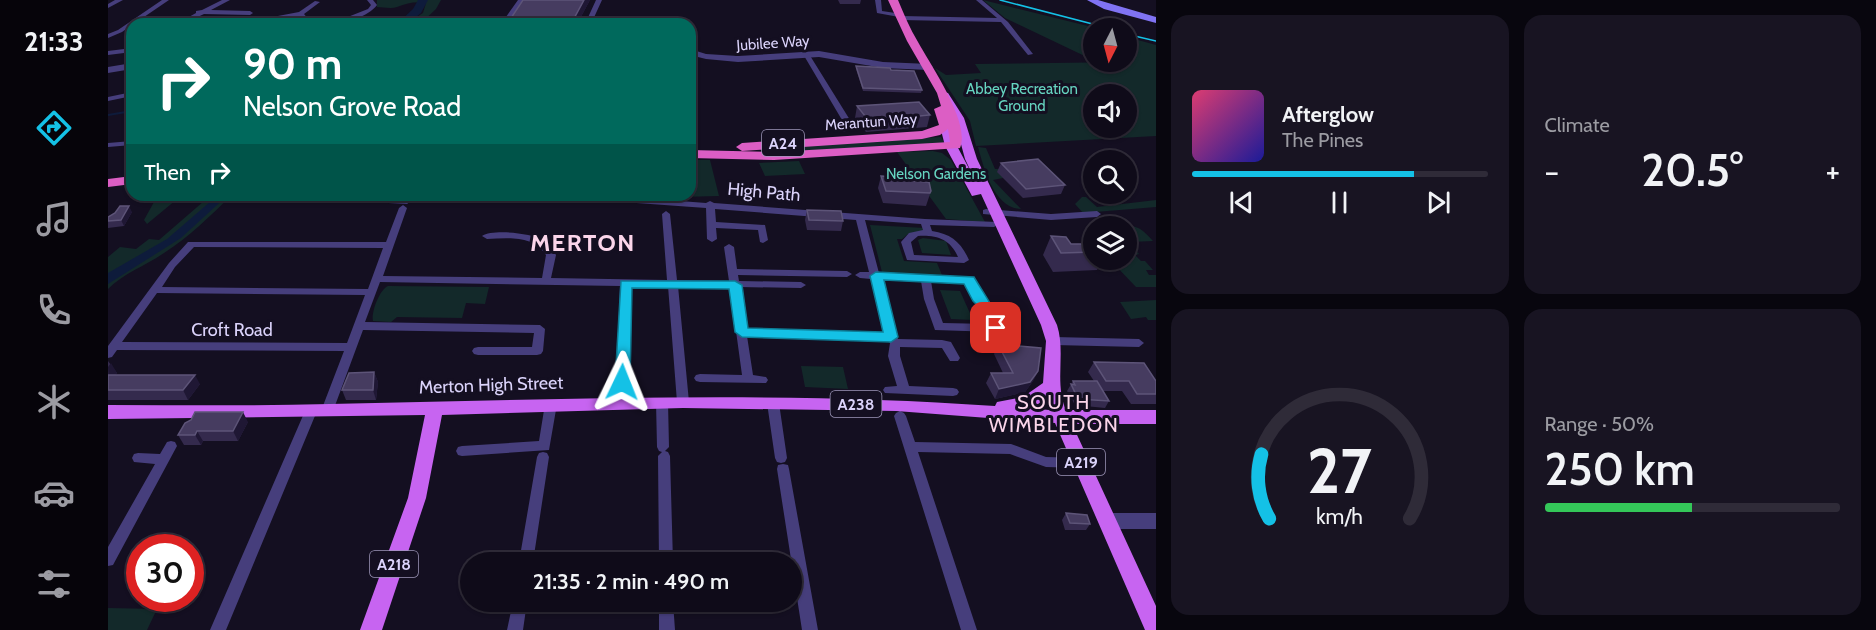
<!DOCTYPE html>
<meta charset="utf-8">
<style>
body{margin:0;font-family:Cabin,sans-serif;background:#181422;color:#f1f3f6;height:100vh;display:flex;flex-direction:column;font-size:22px;white-space:nowrap}
*{box-sizing:border-box;margin:0}
p{font-size:20px;color:#9b9ba2}
.icon{flex:none;width:33px;height:33px;fill:none;stroke:currentColor;stroke-width:2;stroke-linecap:round;stroke-linejoin:round}
.map{position:relative;flex:1;overflow:hidden}
.sheet{display:flex;flex-direction:column;gap:15px;padding:15px;background:#08060e;width:720px}
.sheet>*{flex:none}
.hud{position:absolute;left:18px;top:18px;width:570px;height:183px;border-radius:18px;box-shadow:0 2px 4px #0004,0 0 0 2px #2f2b38;background:#00695c;color:#fff;overflow:hidden}
.needle{width:39px;rotate:186deg}
.buttons{position:absolute;left:975px;top:18px;display:grid;gap:12px}
.buttons a{display:grid;place-items:center;width:54px;height:54px;border-radius:50%;background:#0f0b19;box-shadow:0 2px 4px #0004,0 0 0 2px #2f2b38;font-size:30px}
.speed{position:absolute;left:18px;top:534px;display:flex;gap:12px;font-size:30px;font-weight:700;text-align:center}
.speed>*{display:grid;place-content:center;width:78px;height:78px;border-radius:50%;background:#0f0b19;box-shadow:0 2px 4px #0004,0 0 0 2px #2f2b38;line-height:1}
.speed .limit{border:9px solid #d22;background:#fff;color:#111}
.pin{position:absolute;display:grid;place-items:center;width:51px;height:51px;color:#fff;margin:-26px;border-radius:12px;box-shadow:0 3px 9px #0006}
.me{position:absolute;width:66px;margin:-33px;rotate:2deg;stroke-linejoin:round;filter:drop-shadow(0 0 4px #0008)}
.turn{display:flex;align-items:center;gap:21px;height:126px;padding:0 18px;font-size:27px}
.turn .icon{width:78px;height:78px;stroke-width:2.5}
.turn b{display:block;font-size:42px;line-height:51px}
.then{display:flex;align-items:center;height:57px;padding:0 18px;background:#0003;gap:12px;font-size:22px}
.big{font-size:45px;font-weight:600;line-height:1.1}
.sheet .card{flex:1;display:flex;flex-direction:column;justify-content:center;gap:9px;min-width:0;padding:0 21px;border-radius:18px;background:#181422}
.sheet .dial{align-items:center;gap:0}
.dial svg{height:156px;overflow:visible;fill:none;stroke:#2f2b38;stroke-width:7;stroke-linecap:round;text-anchor:middle}
.dial text{fill:#f1f3f6;stroke:none}
.song{display:flex;align-items:center;gap:18px}
.cover{width:72px;height:72px;border-radius:9px;background:linear-gradient(135deg,hsl(340 70% 55%),hsl(240 70% 35%))}
.played{height:6px;border-radius:3px;background:linear-gradient(90deg,#14c1e6 75%,#2f2b38 75%)}
.keys{display:flex;justify-content:space-around;direction:ltr}
.heat{display:flex;justify-content:space-between;align-items:center;font-size:33px;direction:ltr}
.charge{height:9px;border-radius:4px;background:linear-gradient(90deg,#34c759 50%,#2f2b38 0)}
.sheet .tiles{flex:1;display:grid;gap:15px;grid-template-columns:repeat(2,1fr)}
.trip{position:absolute;left:352px;top:552px;width:342px;height:60px;border-radius:30px;background:#0f0b19;box-shadow:0 2px 4px #0004,0 0 0 2px #2f2b38;font-weight:600;line-height:60px;text-align:center}
main{display:flex;flex:1;min-height:0}
.dock{display:flex;flex-direction:column;width:108px;justify-content:space-around;align-items:center;background:#06040a;color:#9b9ba2}
.dock .icon{width:42px;height:42px}
.dock .active{color:#14c1e6}
.dock b{font-size:27px;color:#f1f3f6}
.map>svg:first-child{display:block}
</style>
<main>
<nav class="dock">
<b>21:33</b>
<svg class="icon active" aria-label="directions" viewBox="0 0 24 24"><path d="M12 3l9 9-9 9-9-9zM9 14v-3h6M13 9l2 2-2 2"/></svg>
<svg class="icon" aria-label="music" viewBox="0 0 24 24"><path d="M9 18V5l10-2v13"/><circle cx="6" cy="18" r="3"/><circle cx="16" cy="16" r="3"/></svg>
<svg class="icon" aria-label="phone" viewBox="0 0 24 24"><path d="M5 4h4l2 5-3 2q2 4 5 5l2-3 5 2v4C11 20 4 13 5 4z"/></svg>
<svg class="icon" aria-label="climate" viewBox="0 0 24 24"><path d="M12 3v18M4 7l16 10M4 17L20 7"/></svg>
<svg class="icon" aria-label="car" viewBox="0 0 24 24"><path d="M5 17H2v-5l4-1 3-4h7l3 4 3 1v5h-3M9 17h6M6 11h13"/><circle cx="7" cy="17" r="2"/><circle cx="17" cy="17" r="2"/></svg>
<svg class="icon" aria-label="filters" viewBox="0 0 24 24"><path d="M4 7h16M4 17h16"/><circle cx="9" cy="7" r="2"/><circle cx="15" cy="17" r="2"/></svg>
</nav>
<div class="map">
<svg width="1048" height="630" viewBox="0 0 1048 630">
<rect width="100%" height="100%" fill="#140f21"/>
<path fill="#13292a" fill-rule="evenodd" d="M269 0H333L328 9 312 24H298L315 13 318 3C307 1 300 3 289 7 283 9 275 7 269 7Z
M875 0 988 28H986L985 60 897 18Z
M1019 37 1048 45V136L868 146 862 121 827 68 838 75 873 73 867 64 1018 62ZM986 94H1018V128H986Z
M833 137 837 144 670 153 668 146Z
M870 147 878 148 887 169H892L895 178 885 180 913 209C886 208 876 169 870 147Z
M825 151 834 153 843 160 877 222 838 219 789 152Z
M582 160H602L611 196 571 197V195H582Z
M691 161 697 174 657 176 651 163Z
M55 195H74L39 224 36 220 46 202Z
M103 195H124C102 216 81 237 56 253 37 266 16 273 0 289V257L12 247 28 249 41 239 51 240Z
M974 197H978L989 207 1048 200V207L975 213 967 204Z
M762 225 817 228 818 230 800 234 794 239H789L796 261 829 263 834 275 774 272Z
M1010 226C1029 225 1032 227 1045 241L1022 242 1026 248 1021 250 1023 252H1029L1031 254 1027 255 1033 261H1037L1045 270H1038L1041 275H1048V287H1028L1005 263V260H1018V226Z
M815 238 838 241 843 255 814 253 810 240Z
M280 286 381 287 377 304 358 303 354 318 289 317 283 322 265 321C263 313 271 290 280 286Z
M832 290 852 291 865 320 843 319Z
M1048 300V320H1040L1038 317 1023 319 1012 302Z
M693 366 735 367 740 389 697 387Z
M0 608 49 609 39 630H0Z"/>
<path fill="#0e1b3b" d="M110 195H120L73 238 0 284V273L59 239Z"/>
<g fill="none" stroke-linecap="round" stroke-linejoin="round">
<path stroke="#0e1b3b" stroke-width="2" d="M0 115 24 111"/>
<path fill="#0e1b3b" fill-rule="evenodd" d="M310 0H320L313 13 300 24H289L305 9Z"/>
<path fill="#463e7c" fill-rule="evenodd" d="M7 0H15L0 8V4Z
M54 0H61L14 32 0 38V34L10 30Z
M114 0H122L103 10 142 11 145 13 142 15 96 14 77 23 72 22 88 13V11L94 10Z
M259 0H265L269 5C260 17 236 24 222 24L260 9 263 5Z
M410 0H416L399 24H393Z
M488 0H494L483 24H477Z
M767 0H773L774 11 794 14V16L889 18 868 0H874L900 22 925 54 920 55 893 22 793 20 790 18 791 17 769 13Z
M207 1 212 2 196 14 201 20 200 21H196L192 16 141 24 133 23 191 12Z
M24 48V52L0 55V51Z
M698 52 701 54 742 120 737 132H731L730 130 734 120 695 54Z
M24 92V96L0 101V97Z
M24 141V145L0 147V143Z
M184 195H237L297 198 301 195H311L299 204 188 198Z
M455 195H494L598 203 602 201 606 203 817 219 889 222 891 224 886 227 822 225 824 231C843 234 853 242 861 260L856 263 799 260 793 242 801 233 815 230 813 224 757 220 771 273 865 278 893 328 888 332 827 330 816 299 813 281 773 279 790 339 834 340 843 342 852 358 850 361H842L834 348 792 347V356L801 386 845 388 849 389 851 392 849 395 845 396 777 393 775 390 777 387 789 386 780 356 782 343 780 341 639 336 645 375 658 377 660 380 658 383 592 382 588 381 586 378 588 375 592 374 634 375 622 287 570 286 581 402 579 405H571L569 402 560 286H522L520 382 518 385H510L508 382 512 286 272 282 257 322 432 325 437 329 435 351 433 354 429 355H370L366 354 364 351 366 348 370 347H424L426 333 255 330 225 411 223 414 219 416 215 414 213 411 236 351 9 350 4 357 0 358V346L61 263 80 242H278L291 208 295 205 299 208 275 276 434 278 438 255C425 235 400 238 379 239L374 236C385 229 423 233 435 240 441 244 444 249 448 255L443 278 559 280 554 214 558 211 562 214 569 280 621 281 616 247 621 244 626 247 629 269 739 271 744 274 739 277 630 275 631 281 693 282 698 285 693 288 632 287 638 328 777 333 763 279 752 278 747 275 752 272H761L748 220 607 209 608 222 657 225 660 240 655 243 652 242 650 230 608 228 609 239 604 242 599 239 598 208 459 198ZM810 236C829 235 842 239 850 257L806 255 803 242ZM86 247 275 248 260 289 54 287 67 267ZM823 281 858 283 881 324 835 323 826 299ZM49 293 257 295 239 343 14 342Z
M878 209 943 214 989 211 993 214 989 217 943 220 875 214V210Z
M946 337 1031 339 1036 343 1031 347 946 345 941 341Z
M554 398 558 399 560 402 561 447 557 451 560 452 562 456 565 562H551L550 456 554 452 551 451 549 447 548 402 550 399Z
M665 399 669 400 671 403 679 458 677 462 673 463 669 462 667 458 659 403 661 400Z
M443 400 447 401 449 404 441 450 354 456 350 455 348 451 350 447 354 446 431 441 437 404 439 401Z
M203 406 207 408 209 411 118 630H102L197 411 199 408Z
M792 411 796 413 798 416 807 442 903 444 938 457 974 458 978 459 980 463 978 467 974 468 938 467 902 454 810 452 869 630H853L786 416 788 413Z
M63 441 67 442 69 446 5 565 0 566V547L47 464 26 462 24 458 26 454 30 453 52 454 59 442Z
M435 452 439 453 441 457 425 562H411L429 457 431 453Z
M675 464 680 465 681 469 710 630H694L669 469 670 465Z
M405 602H419L415 630H399Z
M551 602H565L567 630H551Z"/>
<path fill="#463e7c" fill-rule="evenodd" d="M582 49 598 54 630 56 711 51 775 62 821 64 825 67 821 70 775 68 711 57 630 62 598 59 582 55Z
M24 63V69L0 73V67Z
M999 513H1048V529H999L993 526 990 521 993 516Z"/>
<path fill="#8073f3" fill-rule="evenodd" d="M979 0H990L1048 17V23L996 9Z"/>
<path fill="#c764f1" fill-rule="evenodd" d="M836 92 840 93 856 118 869 159 949 325C958 353 946 383 958 410H1048V424H964L1048 606V630H1037L947 423 788 411 575 408 334 415 318 498 274 630H252L300 498 317 415 0 419V405C74 405 148 406 222 404 444 400 665 390 887 406L889 402 915 397 935 383 938 341 933 325 873 194 864 196 837 146 832 126 837 123 842 126 849 146 865 176 857 159 846 118 831 95ZM937 401 941 410 920 408Z"/>
<path fill="#dc5ec4" fill-rule="evenodd" d="M780 0H790C796 14 802 29 810 42 822 64 863 123 852 148L666 160 582 158V150L666 152 842 142 840 129 832 135 814 139 634 151 628 147 634 143 814 131 831 125 826 109 833 106 829 93 799 41Z
M24 176V184L0 187V179Z"/>
<path stroke="#14c1e6" stroke-width="1.5" d="M892 0 1000 28
M1018 34 1048 41"/>
</g>
<path fill="#342a4d" d="M415 0H482L469 24H401V21Z
M730 0H753L752 4H732Z
M748 66 783 70 814 90 813 93 755 91 748 69Z
M749 106 822 115 819 127 758 132 747 118Z
M893 163 957 185 953 194 915 198 889 172Z
M773 176 823 191 818 206 775 203 770 188Z
M699 210 735 221 733 231 699 230 697 220Z
M24 212 16 226 0 228V217Z
M943 236 963 244H986V260H995L989 270 945 272 935 255Z
M890 344 930 371 925 381 917 392 887 399 878 383 883 373H895L886 354Z
M0 361 9 373 7 375 92 384 80 400H0Z
M986 362 1048 381V404H1023L1014 391H995L1001 401 997 408 967 405 959 391 965 381H986L980 372Z
M266 372 270 382 268 400H238L234 390Z
M140 422 130 441H95L93 445H76L70 435Z
M958 513 982 524 978 530H957L954 520Z"/>
<path fill="#1f1734" d="M476 0H482L469 24H463Z
M21 206 24 212 16 226 13 220Z
M3 363 9 373 1 384 0 367Z
M930 371 925 381 917 392 887 399 891 389Z
M266 372 270 382 268 400 265 390Z
M87 375 92 384 80 400 75 390Z
M135 412 140 422 130 441 125 431Z
M89 431 95 441 93 445 87 435Z"/>
<path fill="#463c60" stroke="#5d5478" stroke-width="1.5" d="M415 0H476L463 24 401 21Z
M748 66 782 68 783 70 806 71 814 90 755 88Z
M811 102 822 115 761 121 749 106Z
M930 159 957 185 918 189 893 163Z
M773 176 787 177 788 180 821 182 823 191 822 193 778 191Z
M12 206H21L13 220 0 221V217L7 213Z
M699 210 733 211 735 221 701 220Z
M943 236 958 237 963 244H986V252L953 253Z
M890 344 933 348 930 371 922 382 891 389 883 373H905Z
M986 362 1036 363 1048 381V394H1029L1021 381H998Z
M266 372 265 390H234L241 373Z
M0 375H87L75 390H0Z
M965 381H989L1001 401 970 399 963 384 967 385Z
M87 412H135L125 431H89L87 435H70L77 423 83 420Z
M958 513 979 515 982 524 962 523Z"/>
<path fill="#14c1e6" stroke="#0d7d96" stroke-width="1.5" d="M768 272 866 277C876 294 887 309 895 328L892 332H883L873 309 865 301 856 284 776 280 790 337 783 342 634 337 627 332 621 289 524 288 522 382 519 386H509L507 382 513 281H627L634 285 640 328 775 332 762 276Z"/>
<g text-anchor="middle" stroke-width="6" stroke-linejoin="round" paint-order="stroke">
<g font-size="15" fill="#dbd3fb" stroke="#140f21">
<text transform="translate(665 43) rotate(-4)" y="5">Jubilee Way</text>
<text transform="translate(763 122) rotate(-4)" y="5">Merantun Way</text>
</g>
<g font-size="15" fill="#66d5c1" stroke="#140f21">
<text x="914" y="94">Abbey Recreation<tspan x="914" dy="17">Ground</tspan></text>
<text x="828" y="179">Nelson Gardens</text>
</g>
<g fill="#140f21" stroke="#9f98ba" stroke-width="1.5">
<rect x="654" y="130" width="42" height="26" rx="4.5"/>
<rect x="722.5" y="391" width="51" height="26" rx="4.5"/>
<rect x="949" y="449" width="48" height="26" rx="4.5"/>
<rect x="262" y="551" width="48" height="26" rx="4.5"/>
</g>
<g font-size="16" font-weight="bold" fill="#dbd3fb">
<text x="675" y="149">A24</text>
<text x="748" y="410">A238</text>
<text x="973" y="468">A219</text>
<text x="286" y="570">A218</text>
</g>
<g font-size="18" fill="#dbd3fb" stroke="#140f21">
<text transform="translate(656 192) rotate(5)" y="6">High Path</text>
<text x="124" y="336">Croft Road</text>
<text transform="translate(383 385) rotate(-2)" y="6">Merton High Street</text>
</g>
<g font-size="20" letter-spacing="1.5" fill="#fbd5ea" stroke="#140f21">
<text x="946" y="409">SOUTH<tspan x="946" dy="23">WIMBLEDON</tspan></text>
</g>
<g font-size="24" font-weight="bold" letter-spacing="1.5" fill="#fbd5ea" stroke="#140f21">
<text x="475" y="251">MERTON</text>
</g>
</g>
</svg>
<div class="buttons">
<a><svg class="needle" viewBox="-14 -14 28 28"><path d="M0-13l5 13h-10z" fill="#e53935"/><path d="M0 13l5-13h-10z" fill="#9b9ba2"/></svg></a>
<a><svg class="icon" aria-label="sound" viewBox="0 0 24 24"><path d="M4 9h4l5-4v14l-5-4H4zM17 9q2 3 0 6"/></svg></a>
<a><svg class="icon" aria-label="search" viewBox="0 0 24 24"><circle cx="10" cy="10" r="6"/><path d="M15 15l6 6"/></svg></a>
<a><svg class="icon" aria-label="layers" viewBox="0 0 24 24"><path d="M12 4l9 5-9 5-9-5zM3 14l9 5 9-5"/></svg></a>
</div>
<div class="speed"><div class="limit">30</div></div>
<div class="pin" style="left:888px;top:328px;background:#d93025"><svg class="icon" aria-label="arrive" viewBox="0 0 24 24"><path d="M6 21V4h12l-3 4 3 4H6"/></svg></div>
<svg class="me" style="left:514px;top:382px" viewBox="-20 -20 40 40"><path d="M0-17L14 15 0 8-14 15z" fill="#14c1e6" stroke="#fff" stroke-width="4"/></svg>
<div class="trip">21:35 · 2 min · 490 m</div>
<div class="hud">
<div class="turn"><svg class="icon" aria-label="right" viewBox="0 0 24 24"><path d="M7 20v-9h11M14 6l5 5-5 5"/></svg><div><b>90 m</b>Nelson Grove Road</div></div>
<div class="then">Then<svg class="icon" aria-label="right" viewBox="0 0 24 24"><path d="M7 20v-9h11M14 6l5 5-5 5"/></svg></div>
</div>
</div>
<section class="sheet">
<div class="tiles">
<div class="card">
<div class="song"><i class="cover"></i><div><b>Afterglow</b><p>The Pines</p></div></div>
<div class="played"></div>
<div class="keys"><svg class="icon" aria-label="previous" viewBox="0 0 24 24"><path d="M18 5L8 12l10 7zM5 5v14"/></svg><svg class="icon" aria-label="pause" viewBox="0 0 24 24"><path d="M8 5v14M16 5v14"/></svg><svg class="icon" aria-label="next" viewBox="0 0 24 24"><path d="M6 5l10 7-10 7zM19 5v14"/></svg></div>
</div>
<div class="card"><p>Climate</p>
<div class="heat"><a>−</a><b class="big">20.5°</b><a>+</a></div>
</div>
<div class="card dial"><svg viewBox="0 0 100 80">
<path d="M14 69A42 42 0 1 1 86 69"/>
<path d="M14 69A42 42 0 0 1 10 36" stroke="#14c1e6"/>
<text x="50" y="56" font-size="32" font-weight="700">27</text>
<text x="50" y="72" font-size="11">km/h</text>
</svg></div>
<div class="card"><p>Range · 50%</p><b class="big">250 km</b><div class="charge"></div></div>
</div>
</section>
</main>
